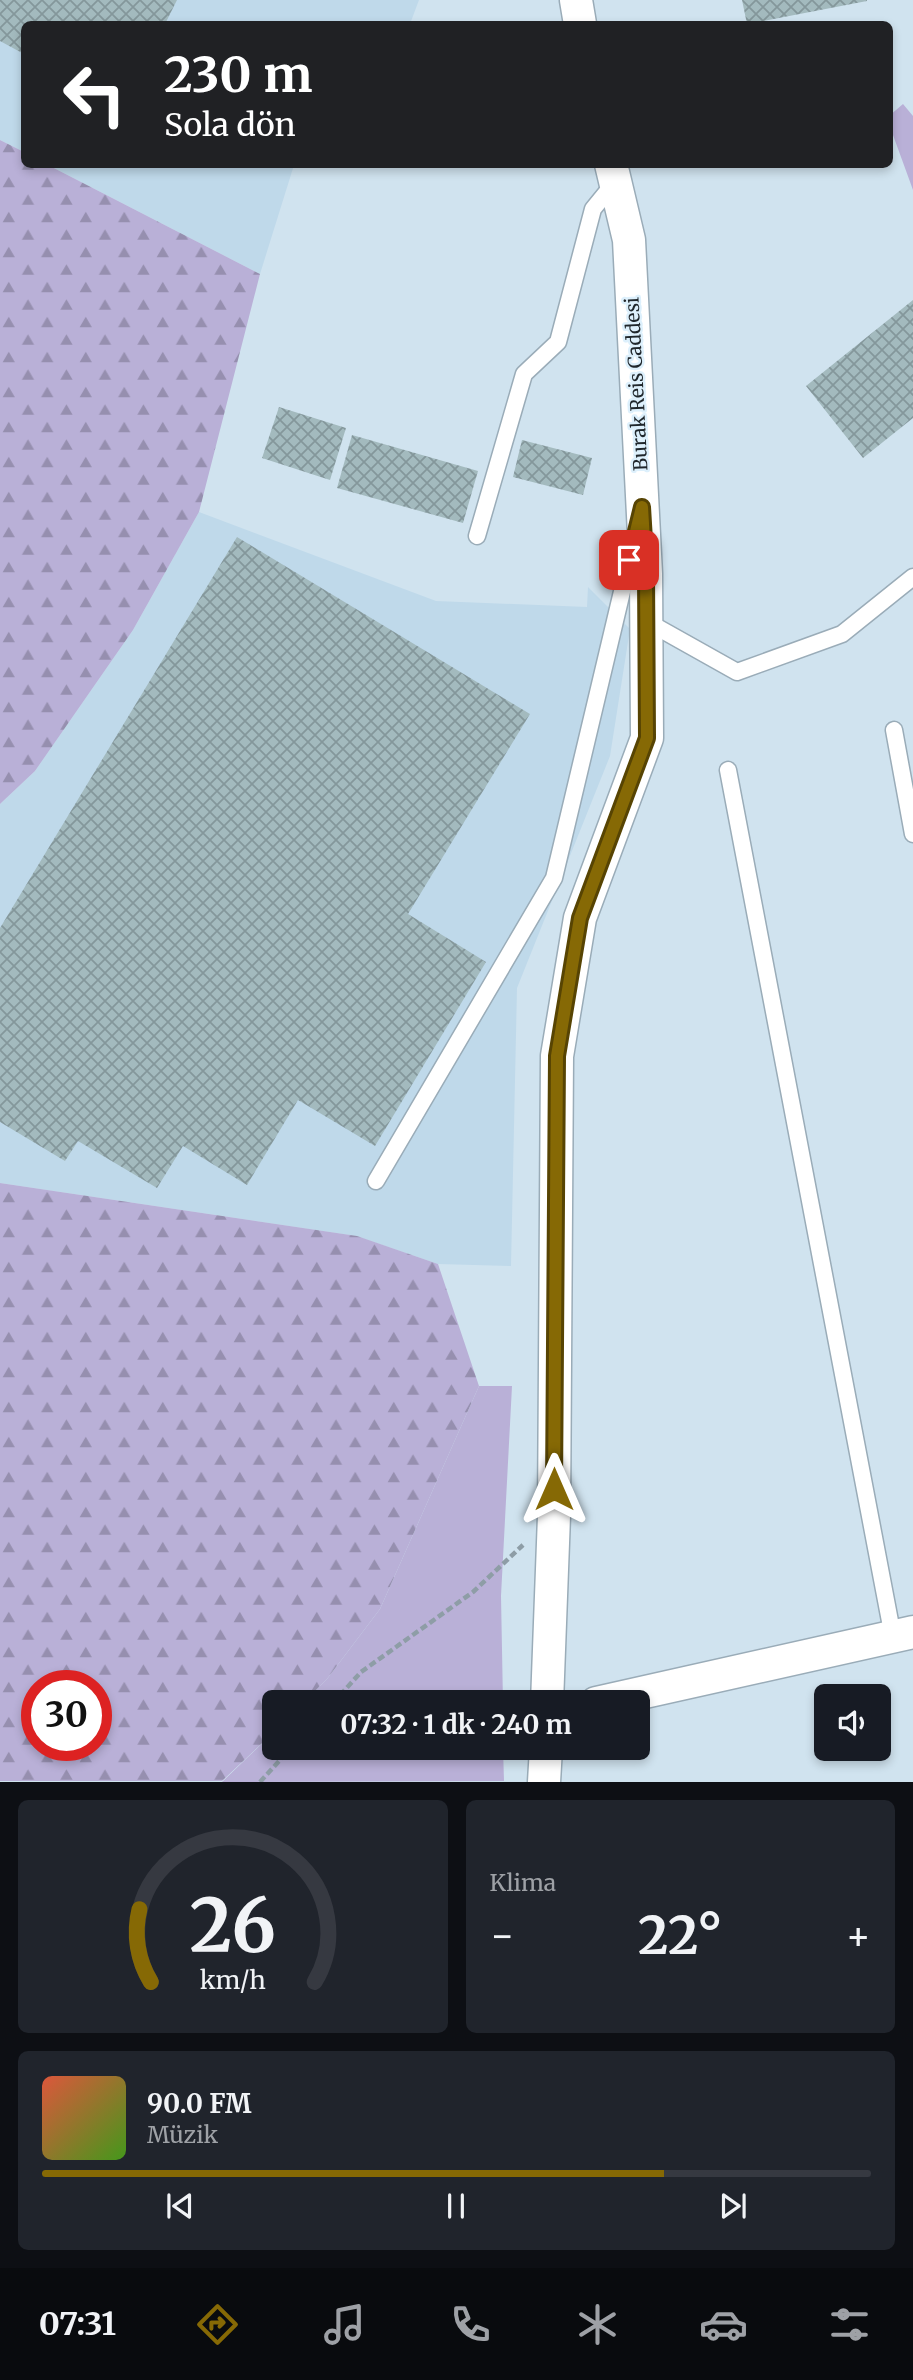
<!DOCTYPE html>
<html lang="tr">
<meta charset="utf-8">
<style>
body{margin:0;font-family:Merriweather,serif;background:#20242c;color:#f1f3f6;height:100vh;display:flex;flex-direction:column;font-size:26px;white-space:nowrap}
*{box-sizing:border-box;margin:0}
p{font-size:23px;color:#9ea1a6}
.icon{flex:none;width:38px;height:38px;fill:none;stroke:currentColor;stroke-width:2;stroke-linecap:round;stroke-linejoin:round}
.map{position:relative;height:1782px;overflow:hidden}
.panel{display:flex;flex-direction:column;gap:18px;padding:18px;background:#0d0f14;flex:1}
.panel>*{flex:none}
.top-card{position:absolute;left:21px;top:21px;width:872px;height:147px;border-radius:10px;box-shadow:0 4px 10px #0003;background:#202124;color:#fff;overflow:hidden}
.fabs{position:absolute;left:814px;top:1684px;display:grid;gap:14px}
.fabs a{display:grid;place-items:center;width:77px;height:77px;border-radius:10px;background:#171b24;box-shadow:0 4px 10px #0003;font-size:35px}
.speed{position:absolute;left:21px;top:1670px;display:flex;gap:14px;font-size:35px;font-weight:700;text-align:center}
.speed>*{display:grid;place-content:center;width:91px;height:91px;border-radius:50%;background:#171b24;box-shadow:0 4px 10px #0003;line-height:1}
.speed .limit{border:10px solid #d22;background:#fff;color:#111}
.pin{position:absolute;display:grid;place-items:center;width:60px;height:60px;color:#fff;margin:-30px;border-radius:14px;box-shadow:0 4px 10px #0006}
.me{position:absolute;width:77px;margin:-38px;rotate:0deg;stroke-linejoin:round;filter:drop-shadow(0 0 5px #0008)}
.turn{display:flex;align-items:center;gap:24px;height:147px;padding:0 28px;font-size:32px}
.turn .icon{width:91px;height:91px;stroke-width:2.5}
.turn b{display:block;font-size:49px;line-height:60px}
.big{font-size:52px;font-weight:700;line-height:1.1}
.panel .widget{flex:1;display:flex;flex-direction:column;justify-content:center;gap:10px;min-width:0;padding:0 24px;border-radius:10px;background:#20242c}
.panel .dial{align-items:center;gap:0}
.dial svg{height:182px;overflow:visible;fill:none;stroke:#363941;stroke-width:7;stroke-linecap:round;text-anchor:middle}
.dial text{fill:#f1f3f6;stroke:none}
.song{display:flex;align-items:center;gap:21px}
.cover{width:84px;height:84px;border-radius:10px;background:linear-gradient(135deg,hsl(10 70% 55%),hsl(100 70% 35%))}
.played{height:7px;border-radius:4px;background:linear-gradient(90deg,#866905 75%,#363941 75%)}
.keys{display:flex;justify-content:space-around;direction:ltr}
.heat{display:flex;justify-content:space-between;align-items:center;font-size:38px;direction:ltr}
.panel .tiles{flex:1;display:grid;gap:18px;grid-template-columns:1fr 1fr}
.widget:last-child{grid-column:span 2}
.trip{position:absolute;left:262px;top:1690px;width:388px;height:70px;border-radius:10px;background:#171b24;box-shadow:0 4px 10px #0003;font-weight:700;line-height:70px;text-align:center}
.menu{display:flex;height:112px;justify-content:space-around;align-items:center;background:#090b0e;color:#9ea1a6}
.menu .icon{width:49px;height:49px}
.menu .on{color:#866905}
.menu b{font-size:32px;color:#f1f3f6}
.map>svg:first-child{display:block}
</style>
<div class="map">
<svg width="913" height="1782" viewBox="0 0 913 1782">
<defs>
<pattern id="forest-firs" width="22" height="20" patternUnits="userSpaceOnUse" patternTransform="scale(1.75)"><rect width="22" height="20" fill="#b9b0d7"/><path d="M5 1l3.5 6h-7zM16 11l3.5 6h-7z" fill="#968faf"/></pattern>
<pattern id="building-cross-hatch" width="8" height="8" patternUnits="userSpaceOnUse" patternTransform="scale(1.75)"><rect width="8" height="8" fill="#a3babe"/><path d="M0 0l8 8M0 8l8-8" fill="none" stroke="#84979b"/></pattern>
</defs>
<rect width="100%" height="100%" fill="#d0e3ef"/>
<path fill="#bfd9ea" d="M0 0H419L410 24H24V152L0 140Z
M48 165 294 164V165L260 274Z
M199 512 436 601 587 607 588 587 630 629 610 756 517 988 511 1266 438 1264 356 1236 0 1183V804L35 771 133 630Z"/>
<path fill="#b9b0d7" d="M903 104 913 116V190L889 124V116Z
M479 1386H512L501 1596 503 1703H303L327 1679 380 1609Z
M275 1731V1748H503L504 1781 222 1782Z"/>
<path fill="url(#forest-firs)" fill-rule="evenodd" d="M0 140 24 152V164L48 165 260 274 199 512 133 630 35 771 0 804Z
M0 1183 357 1236 438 1264 479 1386 380 1609 327 1679 303 1703H275V1731L222 1781H0ZM37 1685H96V1745H37Z"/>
<path fill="url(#building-cross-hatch)" d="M0 0H177L165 24H24V54L0 41Z
M742 0H867V1L747 24Z
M913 300V418L863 458 806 386Z
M279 407 346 428 330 480 262 458Z
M352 435 478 471 463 523 337 488Z
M522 440 592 458 583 495 513 477Z
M237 537 530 714 408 914 486 962 375 1146 298 1100 247 1185 183 1146 157 1188 78 1141 65 1161 0 1122V928Z"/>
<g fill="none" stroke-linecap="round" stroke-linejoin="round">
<defs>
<path id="lane" d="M477 536 524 374 558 342 593 209 615 182
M646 621 737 672 842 634 913 577
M894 730 913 834
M728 770 893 1637
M376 1181 554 878 634 541"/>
<path id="street" d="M576 0 580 24
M547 1703 554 1516 557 1056 580 918 647 738 646 574 629 240 611 164
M596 1703 913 1632
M544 1782 546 1748"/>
</defs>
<use href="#lane" stroke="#9aacb8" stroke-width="19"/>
<use href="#street" stroke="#9aacb8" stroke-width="35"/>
<path stroke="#8e9da6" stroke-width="4.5" stroke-dasharray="7 3.5" stroke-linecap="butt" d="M333 1703 361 1672 473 1592 523 1545
M260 1782 291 1748"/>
<use href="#lane" stroke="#fff" stroke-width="16"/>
<use href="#street" stroke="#fff" stroke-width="32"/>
</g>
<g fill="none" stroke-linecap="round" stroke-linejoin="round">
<defs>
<path id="route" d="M554 1489 557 1056 580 918 647 738 646 574 642 507 629 560"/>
</defs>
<use href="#route" stroke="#574403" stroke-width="18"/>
<use href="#route" stroke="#866905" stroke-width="12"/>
</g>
<g text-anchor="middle" stroke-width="5" stroke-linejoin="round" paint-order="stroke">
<g font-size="19" fill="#1f262b" stroke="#ddf0fc">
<text transform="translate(636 384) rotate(-93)" y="7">Burak Reis Caddesi</text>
</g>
</g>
</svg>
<div class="fabs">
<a><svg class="icon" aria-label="sound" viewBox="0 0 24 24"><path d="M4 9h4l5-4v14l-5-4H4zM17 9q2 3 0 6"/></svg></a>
</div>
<div class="speed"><div class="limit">30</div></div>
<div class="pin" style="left:629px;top:560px;background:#d93025"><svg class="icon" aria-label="arrive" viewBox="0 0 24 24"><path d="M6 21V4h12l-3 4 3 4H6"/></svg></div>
<svg class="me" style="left:554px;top:1489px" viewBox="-20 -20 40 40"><path d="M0-17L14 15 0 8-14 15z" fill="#866905" stroke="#fff" stroke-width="4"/></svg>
<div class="trip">07:32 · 1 dk · 240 m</div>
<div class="top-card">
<div class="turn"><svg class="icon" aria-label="left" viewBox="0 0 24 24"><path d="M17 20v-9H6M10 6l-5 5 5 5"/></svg><div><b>230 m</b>Sola dön</div></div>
</div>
</div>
<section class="panel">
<div class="tiles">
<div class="widget dial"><svg viewBox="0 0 100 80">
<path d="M14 69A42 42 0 1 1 86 69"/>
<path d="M14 69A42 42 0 0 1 9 37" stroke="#866905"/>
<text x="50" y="56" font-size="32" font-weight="700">26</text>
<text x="50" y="72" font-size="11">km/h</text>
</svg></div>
<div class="widget"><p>Klima</p>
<div class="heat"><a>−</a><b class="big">22°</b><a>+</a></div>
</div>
<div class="widget">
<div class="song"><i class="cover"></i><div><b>90.0 FM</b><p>Müzik</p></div></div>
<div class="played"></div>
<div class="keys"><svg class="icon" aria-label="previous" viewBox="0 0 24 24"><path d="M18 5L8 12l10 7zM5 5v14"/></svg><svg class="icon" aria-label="pause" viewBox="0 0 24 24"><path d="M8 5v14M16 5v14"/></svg><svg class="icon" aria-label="next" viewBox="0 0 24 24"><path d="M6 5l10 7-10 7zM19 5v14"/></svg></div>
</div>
</div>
</section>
<nav class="menu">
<b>07:31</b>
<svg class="icon on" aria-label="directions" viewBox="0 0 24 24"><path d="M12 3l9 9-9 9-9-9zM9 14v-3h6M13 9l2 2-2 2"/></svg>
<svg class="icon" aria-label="music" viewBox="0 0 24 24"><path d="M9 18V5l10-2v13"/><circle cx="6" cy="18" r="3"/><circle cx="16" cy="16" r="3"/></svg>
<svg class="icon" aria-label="phone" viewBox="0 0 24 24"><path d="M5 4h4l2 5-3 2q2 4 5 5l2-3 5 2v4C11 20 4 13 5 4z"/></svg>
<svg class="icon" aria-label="climate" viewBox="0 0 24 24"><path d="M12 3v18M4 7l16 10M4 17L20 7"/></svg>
<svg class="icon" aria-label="car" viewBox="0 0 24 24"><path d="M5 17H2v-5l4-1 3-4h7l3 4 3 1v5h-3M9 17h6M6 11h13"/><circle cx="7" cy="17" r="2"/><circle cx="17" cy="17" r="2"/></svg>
<svg class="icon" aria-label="filters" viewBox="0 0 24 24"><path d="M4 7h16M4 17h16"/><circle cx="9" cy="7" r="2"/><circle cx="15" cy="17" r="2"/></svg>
</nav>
